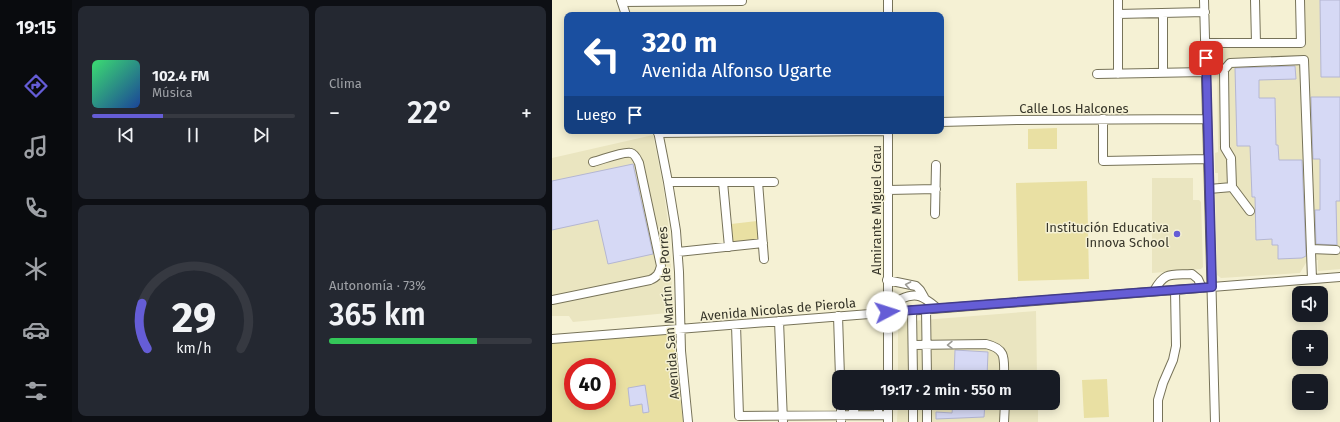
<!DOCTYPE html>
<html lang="es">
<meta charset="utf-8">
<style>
body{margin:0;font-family:"Fira Sans",sans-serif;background:#242831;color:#f1f3f6;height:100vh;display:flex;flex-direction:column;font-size:15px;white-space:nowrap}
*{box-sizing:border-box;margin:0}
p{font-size:13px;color:#9ea1a6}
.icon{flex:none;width:22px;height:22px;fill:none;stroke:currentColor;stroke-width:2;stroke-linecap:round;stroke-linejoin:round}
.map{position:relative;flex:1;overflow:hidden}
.panel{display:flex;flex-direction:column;gap:6px;padding:6px;background:#0d0f14;width:480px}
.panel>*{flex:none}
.banner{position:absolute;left:12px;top:12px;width:380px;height:122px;border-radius:8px;box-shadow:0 2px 10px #0003;background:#1a4fa0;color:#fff;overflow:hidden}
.buttons{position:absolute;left:740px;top:286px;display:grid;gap:8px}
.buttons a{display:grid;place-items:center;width:36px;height:36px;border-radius:8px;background:#171b24;box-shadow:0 2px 10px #0003;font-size:20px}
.speed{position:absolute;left:12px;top:358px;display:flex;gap:8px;font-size:20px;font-weight:700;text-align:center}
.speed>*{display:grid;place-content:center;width:52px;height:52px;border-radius:50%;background:#171b24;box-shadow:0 2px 10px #0003;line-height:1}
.speed .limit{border:6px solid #d22;background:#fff;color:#111}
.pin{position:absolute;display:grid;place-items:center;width:34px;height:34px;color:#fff;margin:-17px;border-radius:8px;box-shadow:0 2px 6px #0006}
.me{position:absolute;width:44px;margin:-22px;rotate:85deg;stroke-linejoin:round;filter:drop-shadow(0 0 3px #0008)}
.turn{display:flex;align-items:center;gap:14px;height:84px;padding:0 12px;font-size:18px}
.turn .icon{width:52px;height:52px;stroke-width:2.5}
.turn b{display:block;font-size:28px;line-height:34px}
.then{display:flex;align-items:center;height:38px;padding:0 12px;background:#0003;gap:8px;font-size:15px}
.big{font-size:30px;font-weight:600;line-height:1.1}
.panel .tile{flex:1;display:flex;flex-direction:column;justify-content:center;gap:6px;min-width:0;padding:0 14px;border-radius:8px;background:#242831}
.panel .dial{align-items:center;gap:0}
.dial svg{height:104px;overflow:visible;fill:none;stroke:#363941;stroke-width:7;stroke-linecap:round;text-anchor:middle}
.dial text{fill:#f1f3f6;stroke:none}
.song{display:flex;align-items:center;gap:12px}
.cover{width:48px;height:48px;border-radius:6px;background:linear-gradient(135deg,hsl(140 70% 55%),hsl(220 70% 35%))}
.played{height:4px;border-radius:2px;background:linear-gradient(90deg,#655dd6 35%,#363941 35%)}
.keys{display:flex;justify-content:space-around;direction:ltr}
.heat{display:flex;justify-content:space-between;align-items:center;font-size:22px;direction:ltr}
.charge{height:6px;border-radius:3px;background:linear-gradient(90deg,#34c759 73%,#363941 0)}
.panel .tiles{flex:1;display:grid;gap:6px;grid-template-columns:repeat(2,1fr)}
.trip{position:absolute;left:280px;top:370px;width:228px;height:40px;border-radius:8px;background:#171b24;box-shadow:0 2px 10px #0003;font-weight:600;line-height:40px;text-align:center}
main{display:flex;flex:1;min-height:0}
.menu{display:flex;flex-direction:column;width:72px;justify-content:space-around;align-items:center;background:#090b0e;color:#9ea1a6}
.menu .icon{width:28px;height:28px}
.menu .active{color:#655dd6}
.menu b{font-size:18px;color:#f1f3f6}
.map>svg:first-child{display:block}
</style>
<main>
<nav class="menu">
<b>19:15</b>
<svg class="icon active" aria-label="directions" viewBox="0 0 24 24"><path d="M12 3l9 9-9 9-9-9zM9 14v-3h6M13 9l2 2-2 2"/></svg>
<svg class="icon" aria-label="music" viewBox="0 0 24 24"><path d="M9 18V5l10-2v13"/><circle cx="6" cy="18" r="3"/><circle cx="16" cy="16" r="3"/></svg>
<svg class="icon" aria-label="phone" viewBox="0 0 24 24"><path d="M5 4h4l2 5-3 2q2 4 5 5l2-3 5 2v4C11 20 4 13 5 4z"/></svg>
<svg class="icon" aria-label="climate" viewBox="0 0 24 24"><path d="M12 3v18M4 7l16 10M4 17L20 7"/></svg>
<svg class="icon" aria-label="car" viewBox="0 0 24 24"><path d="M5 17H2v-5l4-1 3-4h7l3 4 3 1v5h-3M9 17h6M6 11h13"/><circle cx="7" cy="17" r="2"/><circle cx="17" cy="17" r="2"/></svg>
<svg class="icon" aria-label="filters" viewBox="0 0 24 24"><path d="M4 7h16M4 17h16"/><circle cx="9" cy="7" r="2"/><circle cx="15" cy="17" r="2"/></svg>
</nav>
<section class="panel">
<div class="tiles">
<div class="tile">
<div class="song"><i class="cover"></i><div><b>102.4 FM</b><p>Música</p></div></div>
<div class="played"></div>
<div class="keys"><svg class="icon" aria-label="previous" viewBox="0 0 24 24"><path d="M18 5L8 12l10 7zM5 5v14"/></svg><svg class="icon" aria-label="pause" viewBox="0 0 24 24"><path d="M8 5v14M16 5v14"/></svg><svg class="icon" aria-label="next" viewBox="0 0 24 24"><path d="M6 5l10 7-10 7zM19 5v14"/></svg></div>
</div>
<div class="tile"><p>Clima</p>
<div class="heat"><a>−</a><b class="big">22°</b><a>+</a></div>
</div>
<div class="tile dial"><svg viewBox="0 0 100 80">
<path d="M14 69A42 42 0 1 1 86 69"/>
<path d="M14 69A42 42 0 0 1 10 34" stroke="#655dd6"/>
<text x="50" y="56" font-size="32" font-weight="700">29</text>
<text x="50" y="72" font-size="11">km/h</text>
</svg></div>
<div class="tile"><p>Autonomía · 73%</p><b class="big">365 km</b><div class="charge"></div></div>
</div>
</section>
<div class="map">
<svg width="788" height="422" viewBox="0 0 788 422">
<rect width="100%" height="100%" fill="#f5f1d4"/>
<path fill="#eae5c0" d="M751 0H788V269L766 271V260L755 261 748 273 669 278 665 275 663 190 666 186V173H663V153L666 152V148L665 47 751 46Z
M101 135 111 185 117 230 121 307 116 313 21 322 17 316H0V158Z
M600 178H641V200H647L649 202 651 267 649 269 600 273Z
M484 311 485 377H346V322Z
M346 403H486V422H345Z"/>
<path fill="#e9e0a3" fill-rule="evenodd" d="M505 128V149H476V129Z
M535 181 537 279 466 281 464 183Z
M205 221 207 239 180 242 179 224Z
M122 333V334H119L120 342H122L131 422H0V342L69 336C74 340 78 339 82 335ZM21 367H55V401H21Z
M555 379 557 417 532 418 530 380Z"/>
<path fill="#d6d9f5" stroke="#b4b6d2" d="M768 0H788V77H769Z
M743 66 744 79 707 80V98H723L724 145H726L727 160H750L754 256 750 258 726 259V245H720V239L704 240 703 197H700L698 146H685L683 68Z
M759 97H788V201H784L785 245 764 244 763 210H768V159H761Z
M81 164 101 254 56 264 46 220 0 230V181Z
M403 350 436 352 435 377H402Z
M93 385 97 412 91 413 90 404 78 406 76 388Z
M401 403H433L432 417 384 419V412L400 413Z"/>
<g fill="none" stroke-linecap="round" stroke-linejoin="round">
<defs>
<path id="minor" d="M69 0 74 15
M336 0V15
M566 0V74
M652 0 663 422
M703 0 704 43
M70 2 190 1
M566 14 653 12
M653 43H749L748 0
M611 73V13
M545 74 654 72
M551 119V161L656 159
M389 122 465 120 655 119
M106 131 116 182 124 231 127 272 129 351 136 422
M106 133 336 131
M116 182H222
M171 182 177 247
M206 182 212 259
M657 189 680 187
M336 190 384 189
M698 211 680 187 679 158 673 148 672 70 678 63 752 60 760 279
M383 214 384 165
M759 249 784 250
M126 252 211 243
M335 280 364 286 368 290 372 297
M602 291C613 271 619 275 640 274L646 279 650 288
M0 300 98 280C105 277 107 274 109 266L87 163C85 159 83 154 79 153 71 151 50 160 41 162
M374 309 375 377
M360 310 361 377
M347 311 349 299C366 291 373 298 385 308
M286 316 288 377
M227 321 231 422
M184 325 187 416 336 415
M0 339 788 277
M361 345 434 344C455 349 452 359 452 377
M336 377V131
M289 403V422
M326 403V415
M336 403V422
M375 403V422
M299 415 306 403
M361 422V403
M452 422 453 403
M606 422V400L611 383 621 360 624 346 623 290"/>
</defs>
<use href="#minor" stroke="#777359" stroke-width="10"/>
<use href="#minor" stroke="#fff" stroke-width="8"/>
</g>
<defs><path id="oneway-chevron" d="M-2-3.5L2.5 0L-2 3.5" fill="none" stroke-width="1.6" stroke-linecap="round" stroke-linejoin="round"/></defs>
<g stroke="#9b9a94">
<use href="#oneway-chevron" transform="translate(356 285) rotate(-169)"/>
<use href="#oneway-chevron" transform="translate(398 345) rotate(179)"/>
</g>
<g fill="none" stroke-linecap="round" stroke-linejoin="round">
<defs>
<path id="route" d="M335 312 660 287 654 58"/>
</defs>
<use href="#route" stroke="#423c8b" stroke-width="10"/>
<use href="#route" stroke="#655dd6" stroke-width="7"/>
</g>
<circle fill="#655dd6" stroke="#f5f1d4" stroke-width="1.5" cx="625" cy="234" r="4"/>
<g text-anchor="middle" stroke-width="3" stroke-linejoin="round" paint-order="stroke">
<g font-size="13" fill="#37362a" stroke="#f5f1d4">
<text x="522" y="113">Calle Los Halcones</text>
<text transform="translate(324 210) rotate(-90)" y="5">Almirante Miguel Grau</text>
<text transform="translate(226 309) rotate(-5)" y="5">Avenida Nicolas de Pierola</text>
<text transform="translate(116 313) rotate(-94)" y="5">Avenida San Martín de Porres</text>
</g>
<g font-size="13" fill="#37362a" stroke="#f5f1d4" text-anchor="end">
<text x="617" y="232">Institución Educativa<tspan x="617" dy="15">Innova School</tspan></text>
</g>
</g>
</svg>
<div class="buttons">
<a><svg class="icon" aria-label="sound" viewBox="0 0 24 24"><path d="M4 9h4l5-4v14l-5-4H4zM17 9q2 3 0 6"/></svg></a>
<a>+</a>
<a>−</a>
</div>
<div class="speed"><div class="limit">40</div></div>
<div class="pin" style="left:654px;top:58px;background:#d93025"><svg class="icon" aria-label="arrive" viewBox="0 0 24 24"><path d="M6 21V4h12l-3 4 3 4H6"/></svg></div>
<svg class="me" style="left:335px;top:312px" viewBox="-20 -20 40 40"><circle r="19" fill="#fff"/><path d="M0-13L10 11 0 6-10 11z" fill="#655dd6"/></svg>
<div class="trip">19:17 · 2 min · 550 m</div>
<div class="banner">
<div class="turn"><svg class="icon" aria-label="left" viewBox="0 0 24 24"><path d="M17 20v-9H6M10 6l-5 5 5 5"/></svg><div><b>320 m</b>Avenida Alfonso Ugarte</div></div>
<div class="then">Luego<svg class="icon" aria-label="arrive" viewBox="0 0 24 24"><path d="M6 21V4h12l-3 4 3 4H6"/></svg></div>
</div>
</div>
</main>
